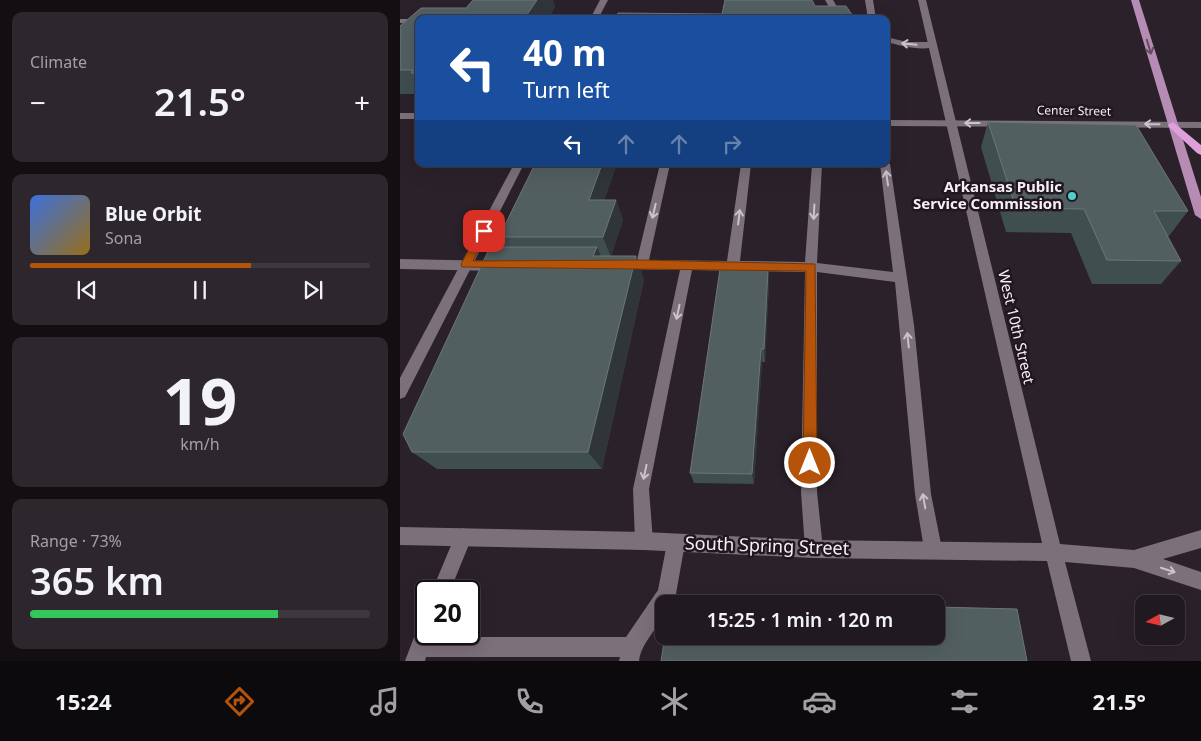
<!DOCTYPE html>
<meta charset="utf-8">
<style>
body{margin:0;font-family:"Noto Sans",sans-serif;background:#2d262d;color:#f1f3f6;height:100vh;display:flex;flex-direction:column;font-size:19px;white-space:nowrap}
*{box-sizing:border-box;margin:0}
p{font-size:16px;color:#a2a0a5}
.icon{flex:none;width:28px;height:28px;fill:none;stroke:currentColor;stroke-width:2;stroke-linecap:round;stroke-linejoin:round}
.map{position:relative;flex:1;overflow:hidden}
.sheet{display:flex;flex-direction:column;gap:12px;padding:12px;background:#120e12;width:400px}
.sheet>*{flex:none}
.guide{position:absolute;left:15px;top:15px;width:475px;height:152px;border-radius:10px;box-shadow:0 5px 20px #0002,0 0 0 1px #3d383e;background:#1a4fa0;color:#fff;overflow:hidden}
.needle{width:32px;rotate:262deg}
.controls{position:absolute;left:735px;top:595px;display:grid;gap:10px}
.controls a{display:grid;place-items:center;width:50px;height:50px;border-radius:10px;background:#201920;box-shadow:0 5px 20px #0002,0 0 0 1px #3d383e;font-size:25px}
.speed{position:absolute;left:15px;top:580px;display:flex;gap:10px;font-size:25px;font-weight:700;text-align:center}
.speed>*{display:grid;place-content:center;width:65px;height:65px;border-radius:50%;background:#201920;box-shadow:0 5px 20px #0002,0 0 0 1px #3d383e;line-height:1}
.speed .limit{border:2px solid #111;border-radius:8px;background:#fff;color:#111}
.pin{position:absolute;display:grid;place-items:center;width:42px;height:42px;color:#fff;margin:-21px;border-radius:10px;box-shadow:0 2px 8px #0006}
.me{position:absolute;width:55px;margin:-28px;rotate:0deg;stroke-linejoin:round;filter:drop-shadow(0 0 4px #0008)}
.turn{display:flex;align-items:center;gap:18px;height:105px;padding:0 25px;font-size:22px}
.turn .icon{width:65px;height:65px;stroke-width:2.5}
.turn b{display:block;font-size:35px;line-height:42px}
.lanes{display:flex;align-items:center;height:48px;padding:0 25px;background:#0003;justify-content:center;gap:25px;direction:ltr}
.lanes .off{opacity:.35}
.big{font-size:38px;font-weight:600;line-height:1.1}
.sheet .tile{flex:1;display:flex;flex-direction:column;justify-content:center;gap:8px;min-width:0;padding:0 18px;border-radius:10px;background:#2d262d}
.sheet .dial{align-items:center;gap:0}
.dial b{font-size:65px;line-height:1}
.song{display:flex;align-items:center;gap:15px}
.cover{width:60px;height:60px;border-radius:8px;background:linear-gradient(135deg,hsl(220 70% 55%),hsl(40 70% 35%))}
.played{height:5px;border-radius:2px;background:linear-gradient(90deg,#b45309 65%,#3d383e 65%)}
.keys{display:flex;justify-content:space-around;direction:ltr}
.heat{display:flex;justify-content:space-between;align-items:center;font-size:28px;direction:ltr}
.charge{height:8px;border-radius:4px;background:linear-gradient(90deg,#34c759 73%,#3d383e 0)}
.trip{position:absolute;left:255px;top:595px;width:290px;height:50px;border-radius:10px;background:#201920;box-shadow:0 5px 20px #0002,0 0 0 1px #3d383e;font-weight:600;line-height:50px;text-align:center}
.tab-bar{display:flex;height:80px;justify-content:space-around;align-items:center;background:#0d0a0d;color:#a2a0a5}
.tab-bar .icon{width:35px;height:35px}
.tab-bar .active{color:#b45309}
.tab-bar b{font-size:22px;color:#f1f3f6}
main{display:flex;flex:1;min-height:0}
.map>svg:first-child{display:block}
</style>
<main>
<section class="sheet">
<div class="tile"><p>Climate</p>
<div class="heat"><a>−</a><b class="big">21.5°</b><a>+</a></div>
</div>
<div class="tile">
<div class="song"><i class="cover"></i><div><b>Blue Orbit</b><p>Sona</p></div></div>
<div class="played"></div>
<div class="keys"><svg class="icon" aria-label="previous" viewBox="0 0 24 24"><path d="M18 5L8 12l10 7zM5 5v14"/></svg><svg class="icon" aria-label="pause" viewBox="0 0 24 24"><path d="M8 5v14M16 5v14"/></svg><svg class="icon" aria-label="next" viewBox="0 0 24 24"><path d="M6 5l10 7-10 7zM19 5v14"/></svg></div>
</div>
<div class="tile dial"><b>19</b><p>km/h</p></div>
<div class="tile"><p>Range · 73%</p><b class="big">365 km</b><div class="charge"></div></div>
</section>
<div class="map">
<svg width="801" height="661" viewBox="0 0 801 661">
<rect width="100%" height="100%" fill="#2b212a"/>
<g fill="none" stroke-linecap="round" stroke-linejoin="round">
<path fill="#7c707a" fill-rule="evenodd" d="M425 0H433L444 19H436Z
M465 0H473L476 19H468Z
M0 19H20L19 23H0Z
M486 37 507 42H533L537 45C526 53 499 45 486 42Z
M486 161 490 164 514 325 531 494 542 549 539 555 533 558 527 555 524 549 515 494 495 282 417 272V492L423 549 420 555 414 558 408 555 405 549 401 492 405 272 292 270 249 489 253 541 250 547 244 550 238 547 235 541 233 489 280 270 221 269 215 264 221 259 237 260 260 164H270L249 260 327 261 341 164H351L340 261 405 262 412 164H422L417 263 493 272 480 164H486Z
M0 259 99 261 105 266 99 271 0 269Z
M63 528 69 531 72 537 50 591H32L57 531Z
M276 534 282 537 285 543 276 594 271 604H264C264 627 242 638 239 661H219L220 657H26L25 661H5L19 624 26 621V634H35L33 637H226L258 590 267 543 270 537Z"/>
<path fill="#7c707a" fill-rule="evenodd" d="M518 0H526L660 544 734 550 801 530V548L763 559 801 572V590L734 568 665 562 691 661H671L647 561 414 558 244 550 0 545V527L244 532 414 540 642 543Z"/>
<path fill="#7c707a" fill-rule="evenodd" d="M0 113H19V119H0Z
M486 120 801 122V128L486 126Z"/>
<path fill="#7c707a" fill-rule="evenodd" d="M200 0H208L198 19H190Z
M114 164H124L5 397 0 399V378Z"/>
<path fill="#b78cb4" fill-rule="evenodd" d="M731 0H739L801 197V219L795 215Z"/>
<path fill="#df9fda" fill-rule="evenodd" d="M773 122 801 145V155L797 153 769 127 768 125Z"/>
</g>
<path fill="#3f4e4f" d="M73 0H153L155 7 148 19H19V94H0V26L21 8H66Z
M588 122 788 211 769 236H767L781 261 761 284H692L671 233 606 232 581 147Z
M135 164H217L204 200H216L223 220 211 256H236L244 280 202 469H37L12 452 105 247 99 237Z
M368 269 369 283 365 362H362L354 484 294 483 290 473Z"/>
<path fill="#2f3538" d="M137 0H153L155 7 148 19H124Z
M202 164H217L197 220 189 200Z
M216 200 223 220 211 257 203 237Z
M197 247 207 271 193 256Z
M236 256 244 280 202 469 188 452Z
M368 269 369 283 365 362 364 349Z
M361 349 362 362 354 484 352 474Z"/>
<path fill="#525f60" stroke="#6c7678" d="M73 0H137L124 19H19V73H11L13 70H0V26L21 8H66Z
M325 0H412L415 6H446L455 19H215L218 13 322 14Z
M588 122 736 125 788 211H754L781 261 707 260 684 209 616 208Z
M135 164H202L189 200H216L203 237H99Z
M90 247H197L193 256H236L188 452H12L3 434Z
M320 269H368L364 349H361L352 474 290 473Z
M270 601 384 604H269Z
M536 607 617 609 627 661H261L265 636H536Z"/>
<defs><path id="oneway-shaft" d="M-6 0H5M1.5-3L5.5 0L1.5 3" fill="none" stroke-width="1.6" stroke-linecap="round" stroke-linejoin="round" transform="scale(1.25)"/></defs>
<g stroke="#cbc3ca">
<use href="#oneway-shaft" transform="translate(509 44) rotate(-174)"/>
<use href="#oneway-shaft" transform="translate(572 123) rotate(180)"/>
<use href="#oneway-shaft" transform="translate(752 124) rotate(-179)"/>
<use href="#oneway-shaft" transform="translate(487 178) rotate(-98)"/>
<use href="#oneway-shaft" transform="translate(254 211) rotate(103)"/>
<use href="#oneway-shaft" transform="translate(414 212) rotate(93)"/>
<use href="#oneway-shaft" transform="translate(339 217) rotate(-83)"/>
<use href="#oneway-shaft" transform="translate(278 312) rotate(102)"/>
<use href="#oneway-shaft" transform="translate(508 340) rotate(-96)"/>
<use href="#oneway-shaft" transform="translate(245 472) rotate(102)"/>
<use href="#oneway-shaft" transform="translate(524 501) rotate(-100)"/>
<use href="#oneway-shaft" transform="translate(768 570) rotate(18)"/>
</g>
<use stroke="#644c63" href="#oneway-shaft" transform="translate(749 47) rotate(73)"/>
<path fill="#b45309" stroke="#753606" d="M84 227 88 231 73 261 242 260 415 264 417 463 415 467 410 469 405 467 403 463 406 271 62 267 61 264 79 231Z"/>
<circle fill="#52cdce" stroke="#211720" stroke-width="2" cx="672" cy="196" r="5"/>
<g text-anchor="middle" stroke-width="5" stroke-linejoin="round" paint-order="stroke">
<g font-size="12" fill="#f6eff5" stroke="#211720">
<text transform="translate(674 111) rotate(1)" y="4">Center Street</text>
</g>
<g font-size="15" font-weight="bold" fill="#f6eff5" stroke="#211720" text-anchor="end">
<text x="662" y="192">Arkansas Public<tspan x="662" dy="17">Service Commission</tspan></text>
</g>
<g font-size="15" fill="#f6eff5" stroke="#211720">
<text transform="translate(616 327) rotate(77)" y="5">West 10th Street</text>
</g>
<g font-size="18" fill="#f6eff5" stroke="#211720">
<text transform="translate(367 546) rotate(2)" y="6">South Spring Street</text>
</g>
</g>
</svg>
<div class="controls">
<a><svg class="needle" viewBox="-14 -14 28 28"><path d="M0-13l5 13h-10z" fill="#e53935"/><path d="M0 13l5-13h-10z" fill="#a2a0a5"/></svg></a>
</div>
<div class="speed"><div class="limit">20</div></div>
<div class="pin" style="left:84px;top:231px;background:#d93025"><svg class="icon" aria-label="arrive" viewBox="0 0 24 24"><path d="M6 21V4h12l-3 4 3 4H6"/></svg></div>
<svg class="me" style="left:410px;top:463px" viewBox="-20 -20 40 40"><circle r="17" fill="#b45309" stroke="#fff" stroke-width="3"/><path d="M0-11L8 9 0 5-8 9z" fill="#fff"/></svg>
<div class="trip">15:25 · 1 min · 120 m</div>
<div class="guide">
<div class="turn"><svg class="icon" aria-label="left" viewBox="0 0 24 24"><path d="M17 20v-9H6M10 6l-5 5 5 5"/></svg><div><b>40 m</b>Turn left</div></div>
<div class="lanes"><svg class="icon" aria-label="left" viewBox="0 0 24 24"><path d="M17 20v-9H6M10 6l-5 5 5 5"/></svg><svg class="icon off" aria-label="ahead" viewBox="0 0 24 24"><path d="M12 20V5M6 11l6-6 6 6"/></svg><svg class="icon off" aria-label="ahead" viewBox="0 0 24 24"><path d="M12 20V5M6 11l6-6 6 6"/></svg><svg class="icon off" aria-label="right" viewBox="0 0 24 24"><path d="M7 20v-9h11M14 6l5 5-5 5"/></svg></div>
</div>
</div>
</main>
<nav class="tab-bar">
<b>15:24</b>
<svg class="icon active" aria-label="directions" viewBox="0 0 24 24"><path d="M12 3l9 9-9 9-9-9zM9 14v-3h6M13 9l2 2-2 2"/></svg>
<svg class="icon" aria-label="music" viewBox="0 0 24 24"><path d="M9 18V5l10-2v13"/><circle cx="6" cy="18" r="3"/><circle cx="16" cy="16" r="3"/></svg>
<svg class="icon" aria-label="phone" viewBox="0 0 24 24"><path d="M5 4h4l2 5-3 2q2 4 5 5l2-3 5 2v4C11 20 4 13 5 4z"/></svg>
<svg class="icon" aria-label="climate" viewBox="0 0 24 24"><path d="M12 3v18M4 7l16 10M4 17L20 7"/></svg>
<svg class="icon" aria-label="car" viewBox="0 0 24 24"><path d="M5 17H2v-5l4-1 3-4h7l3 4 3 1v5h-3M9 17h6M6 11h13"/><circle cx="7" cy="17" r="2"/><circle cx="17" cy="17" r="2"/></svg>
<svg class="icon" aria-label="filters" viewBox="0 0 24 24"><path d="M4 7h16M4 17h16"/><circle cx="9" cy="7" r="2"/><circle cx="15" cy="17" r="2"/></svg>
<b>21.5°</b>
</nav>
